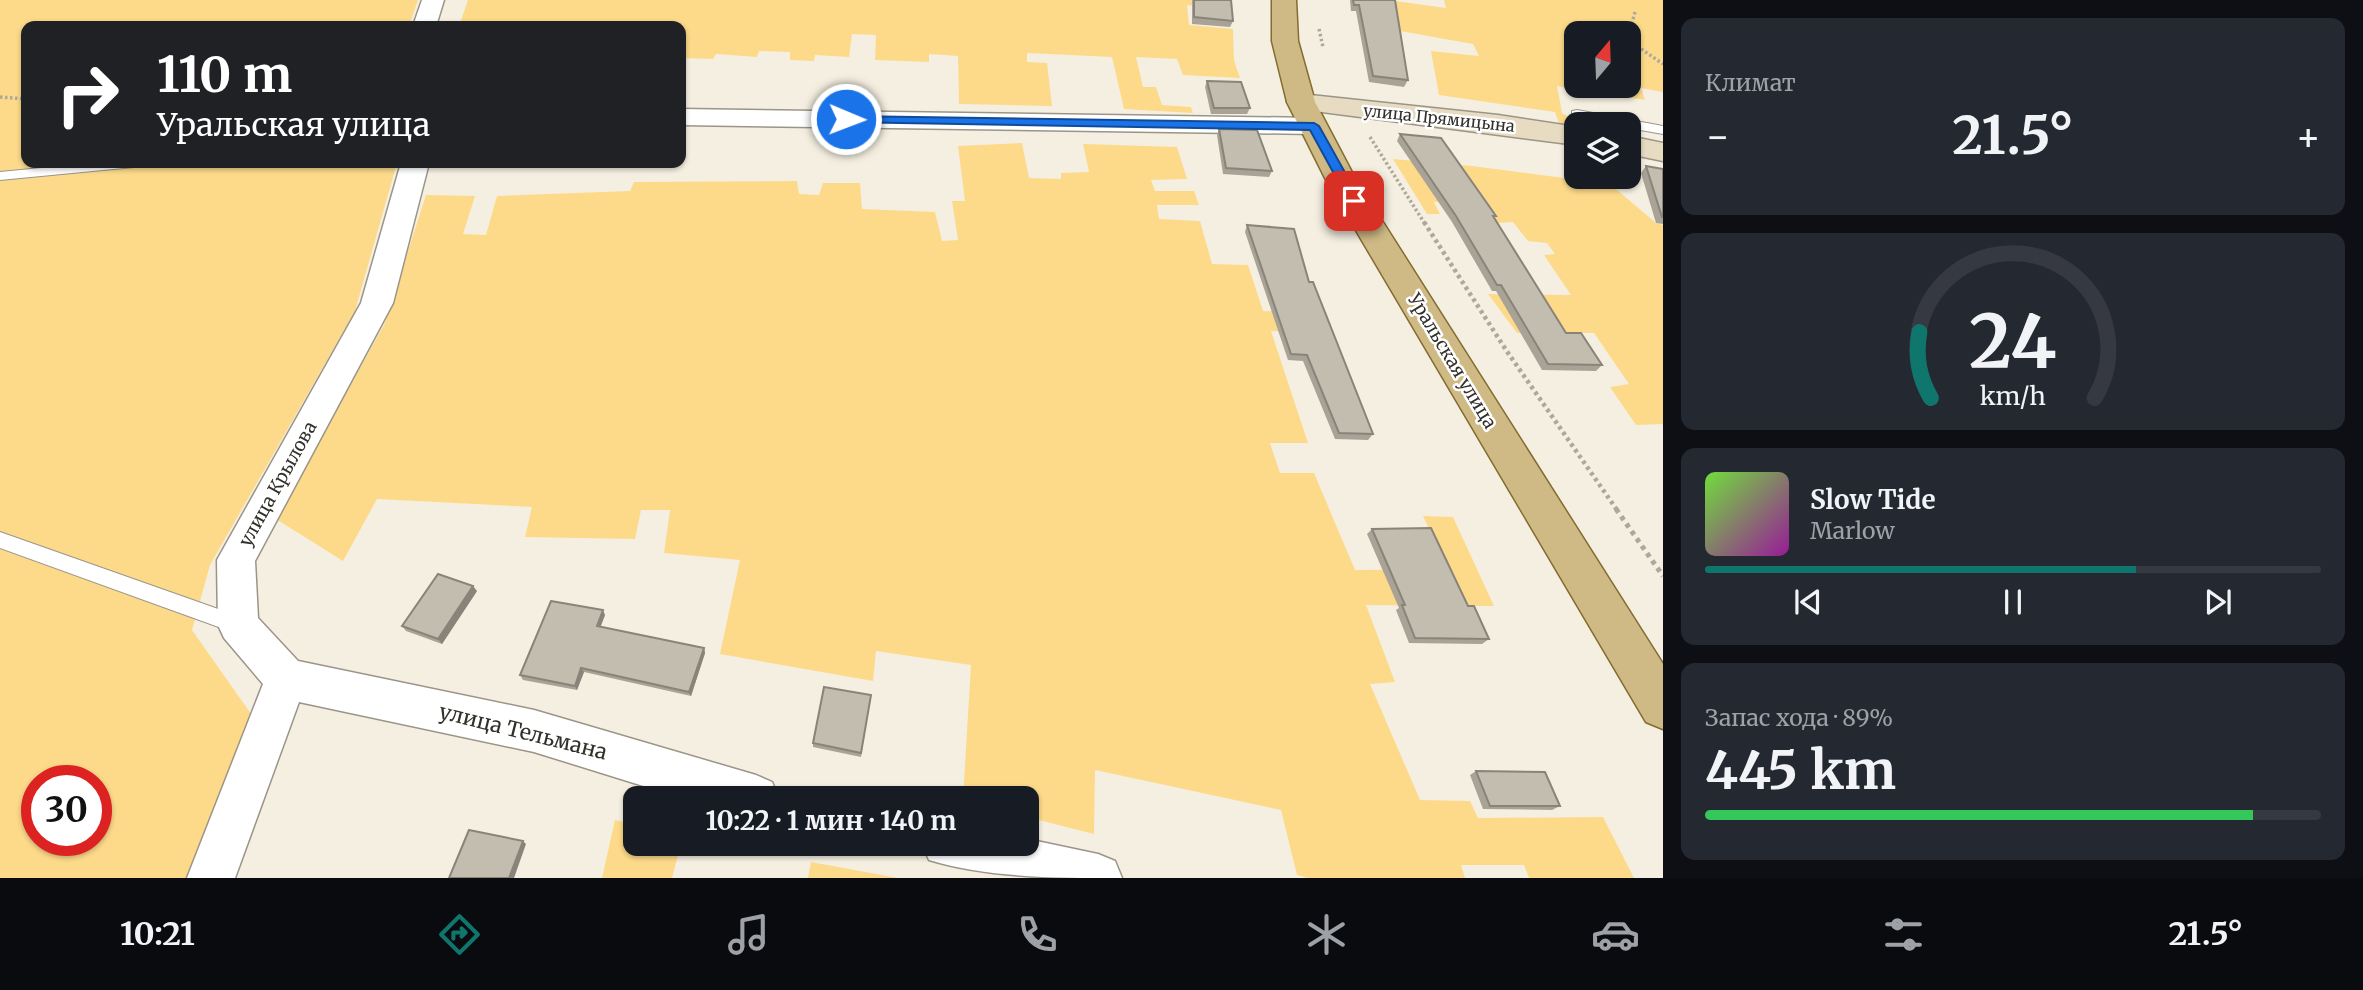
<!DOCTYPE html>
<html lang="ru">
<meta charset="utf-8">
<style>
body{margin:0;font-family:Merriweather,serif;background:#242831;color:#f1f3f6;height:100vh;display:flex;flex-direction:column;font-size:26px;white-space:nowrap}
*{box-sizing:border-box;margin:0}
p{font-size:23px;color:#9ea1a6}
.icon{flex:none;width:38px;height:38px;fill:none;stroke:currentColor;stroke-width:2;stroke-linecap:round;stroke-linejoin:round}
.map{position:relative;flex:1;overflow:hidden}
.drawer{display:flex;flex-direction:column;gap:18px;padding:18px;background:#0d0f14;width:700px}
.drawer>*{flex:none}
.top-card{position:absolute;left:21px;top:21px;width:665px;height:147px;border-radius:14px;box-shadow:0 2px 5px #0004;background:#202124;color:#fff;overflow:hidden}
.needle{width:46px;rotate:19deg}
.buttons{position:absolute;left:1564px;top:21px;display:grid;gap:14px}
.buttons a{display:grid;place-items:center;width:77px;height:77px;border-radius:14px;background:#171b24;box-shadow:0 2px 5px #0004;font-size:35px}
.speed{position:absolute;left:21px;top:765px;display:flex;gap:14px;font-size:35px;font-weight:700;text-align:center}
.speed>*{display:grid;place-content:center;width:91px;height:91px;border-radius:50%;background:#171b24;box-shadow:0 2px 5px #0004;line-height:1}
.speed .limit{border:10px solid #d22;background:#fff;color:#111}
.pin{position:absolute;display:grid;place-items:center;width:60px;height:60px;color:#fff;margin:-30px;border-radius:14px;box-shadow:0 4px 10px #0006}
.me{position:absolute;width:77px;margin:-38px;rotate:91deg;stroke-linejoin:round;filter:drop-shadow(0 0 5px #0008)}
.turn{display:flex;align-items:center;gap:24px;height:147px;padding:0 21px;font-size:32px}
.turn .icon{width:91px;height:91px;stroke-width:2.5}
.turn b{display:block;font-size:49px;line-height:60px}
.big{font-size:52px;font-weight:700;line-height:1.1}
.drawer .tile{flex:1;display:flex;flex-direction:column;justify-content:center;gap:10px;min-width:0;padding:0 24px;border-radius:14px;background:#242831}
.drawer .dial{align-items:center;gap:0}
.dial svg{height:182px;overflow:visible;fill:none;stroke:#363941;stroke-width:7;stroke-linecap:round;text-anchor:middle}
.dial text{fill:#f1f3f6;stroke:none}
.song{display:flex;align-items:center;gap:21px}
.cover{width:84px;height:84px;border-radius:10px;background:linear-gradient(135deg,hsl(100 70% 55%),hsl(300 70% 35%))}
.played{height:7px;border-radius:4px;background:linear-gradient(90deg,#0f766e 70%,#363941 70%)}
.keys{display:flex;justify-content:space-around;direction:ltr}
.heat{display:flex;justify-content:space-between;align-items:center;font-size:38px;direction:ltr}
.charge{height:10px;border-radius:5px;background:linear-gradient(90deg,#34c759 89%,#363941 0)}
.trip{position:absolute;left:623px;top:786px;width:416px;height:70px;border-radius:14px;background:#171b24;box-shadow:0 2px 5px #0004;font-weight:700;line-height:70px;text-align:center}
.tabs{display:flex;height:112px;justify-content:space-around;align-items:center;background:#090b0e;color:#9ea1a6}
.tabs .icon{width:49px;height:49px}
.tabs .active{color:#0f766e}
.tabs b{font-size:32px;color:#f1f3f6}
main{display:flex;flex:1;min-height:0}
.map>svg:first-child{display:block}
</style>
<main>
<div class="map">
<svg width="1663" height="878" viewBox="0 0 1663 878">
<rect width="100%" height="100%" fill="#f5efe1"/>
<path fill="#fcda8a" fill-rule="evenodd" d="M0 0H418L409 26H26V163H397L355 311 210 565 192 630 256 721 194 878H0ZM37 780H96V840H37Z
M468 0H1198L1197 6 1187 5 1189 25 1233 29 1234 60 1240 78 1183 75 1177 59 1136 57 1143 87H1156L1162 105 1191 107 1193 113 1124 109 1112 57 1027 53V62L1047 63 1052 106 959 104 958 56 929 54V62L875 60 876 35 852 34 849 57 815 55 814 61 790 60V52L759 51 757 57 716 54 713 59 681 58V26H459Z
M1444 0H1663V92L1641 88 1645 100 1557 86 1562 113 1575 121 1595 124H1577V129L1560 126 1555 112 1439 95 1431 51 1479 56 1473 44 1400 31 1395 1 1446 8ZM1577 33H1629V86H1577Z
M1022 143 1029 178 1061 179V173L1089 172 1083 144 1177 147 1187 179 1151 180 1155 191H1194L1199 205H1157L1159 219 1200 221 1212 264 1248 265 1263 311 1326 312 1334 334 1271 331 1308 443H1270L1280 473H1314L1355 570 1448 569 1423 516 1453 517 1494 606 1366 605 1395 682 1370 684 1420 800 1470 801 1478 818 1603 817 1634 878H1529L1524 865H1461L1465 878H1308L1297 875 1281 810 1095 770 1094 834 1027 817V798H963L971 665 876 651 873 681 720 654 740 560 664 553 670 510H641L635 539 525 537 532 507 377 499 343 561 276 519 385 323 426 195 475 196 463 234 486 235 497 196 630 191 634 182 797 181 799 194 819 195 823 183H860L862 209 935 212 942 241 958 240 952 201H965L958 146Z
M1393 159 1472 166 1610 184 1656 223 1663 225V424L1636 425 1610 387 1629 384 1594 333H1517L1488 294 1571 295 1544 255 1555 254 1547 243 1528 241 1513 222 1498 223 1486 203 1434 202 1440 214H1427Z
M615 820 635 824V844H681L672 878H602Z
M811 862 898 878H808Z"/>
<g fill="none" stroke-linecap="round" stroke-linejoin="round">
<defs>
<path id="lane" d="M1577 110 1663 126V134L1629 128V124H1611L1572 117V111Z
M93 163H141L134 167 0 180V172Z
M0 532 238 616 245 618 248 625 245 632 238 634 0 548Z"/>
<path id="street" d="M422 0H444L436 26H413Z
M681 109 1314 118 1323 120 1327 126 1323 132 1314 134 681 125Z
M401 163H429L393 303 255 561 258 618 298 661 534 710 756 775 772 782 779 798H682L534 752 299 702 235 878H187L263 684 224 638 218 625 217 560 361 303Z
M1027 839 1098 854 1115 861 1122 878C1057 878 989 878 929 860L922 844H1027Z"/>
<path id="secondary" d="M1301 94 1498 115 1577 127V145L1291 108 1287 102 1291 96Z
M1629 136 1663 143V161L1629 154Z"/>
<path id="primary" d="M1272 0H1296L1298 41 1315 102 1355 178 1663 664V729L1646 722 1325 178 1287 102 1272 41Z"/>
</defs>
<use href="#lane" stroke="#9b9588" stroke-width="2"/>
<use href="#street" stroke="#9b9588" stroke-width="3"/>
<use href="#secondary" stroke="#9b9588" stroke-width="3"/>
<use href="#primary" stroke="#836c30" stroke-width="3"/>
<path stroke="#aca89d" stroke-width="3.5" stroke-dasharray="2.5 2.5" stroke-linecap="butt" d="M1635 12 1632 23 1637 46 1663 64
M1319 29 1323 47
M0 97 26 99
M1370 137 1425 224"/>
<path stroke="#aca89d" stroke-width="4.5" stroke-dasharray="3.5 3.5" stroke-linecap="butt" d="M1424 222 1506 350 1617 510"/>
<path stroke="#aca89d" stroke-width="5" stroke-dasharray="4.5 4.5" stroke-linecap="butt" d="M1616 509 1663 576"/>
<use href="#lane" fill="#fff" fill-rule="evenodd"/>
<use href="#street" fill="#fff" fill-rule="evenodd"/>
<use href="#secondary" fill="#e7dcc2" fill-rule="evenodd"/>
<use href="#primary" fill="#cfba85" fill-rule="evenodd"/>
</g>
<path fill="#a8a396" d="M1192 0H1231L1233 21 1230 27 1192 24Z
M1350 0H1395L1408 80 1404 87 1369 82 1356 11H1351Z
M1207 81 1250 108 1247 114H1211L1205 87Z
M1219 129 1272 171 1269 177 1223 174 1217 135Z
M1400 134 1496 216 1494 218 1566 333 1602 365 1596 371 1542 370 1496 291H1492L1452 222 1397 141Z
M1646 166 1663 169V224L1656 223 1641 173Z
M1247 225 1309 282 1373 434 1368 440 1335 439 1303 361 1288 360 1245 232Z
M1372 529 1468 606 1489 639 1482 644 1409 643 1396 610 1399 608 1367 534Z
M477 591 442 644 406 631 402 626Z
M605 615 600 627 704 648 705 653 691 696 584 672 577 690 523 680 520 675Z
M871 695 861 757 813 747V743Z
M1476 771 1560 806 1552 810 1483 809 1470 775Z"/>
<path fill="#88847a" d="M473 586 477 591 442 644 438 639Z
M603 610 605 615 599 631 597 626Z
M704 648 705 653 691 696 689 692Z
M581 668 584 672 577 690 575 686Z
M523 841 526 844 514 878H509Z"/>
<path fill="#c3bdaf" stroke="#88847a" stroke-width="2" d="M1194 0H1231L1233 21 1194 17Z
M1353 0H1395L1408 80 1373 76 1359 5H1354Z
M1207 81 1241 82 1250 108H1214Z
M1219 129 1257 130 1272 171 1226 168Z
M1400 134 1441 138 1496 216H1493L1566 333H1581L1602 365 1548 364 1501 285H1497L1456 216Z
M1646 166 1663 169V217H1662Z
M1247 225 1294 229 1309 282H1313L1373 434 1339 433 1307 355 1291 354Z
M1431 528 1468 606H1474L1489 639 1415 638 1402 605H1405L1372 529Z
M438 574 473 586 438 639 402 626Z
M551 601 603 610 597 626 704 648 689 692 581 668 575 686 520 675Z
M824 687 871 695 861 753 813 743Z
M1476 771 1545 772 1560 806H1490Z
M469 830 523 841 509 878H449Z"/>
<path fill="#1a73e8" stroke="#114b97" stroke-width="2" d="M846 116 1314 123 1319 126 1361 201 1359 203H1350L1310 130 842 122V117Z"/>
<g text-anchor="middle" stroke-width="5" stroke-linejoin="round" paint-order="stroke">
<g font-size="16" fill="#32302b" stroke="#fff">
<text transform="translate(1439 118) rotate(6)" y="6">улица Прямицына</text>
</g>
<g font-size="18" fill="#32302b" stroke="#fff">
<text transform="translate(1452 361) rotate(59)" y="6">Уральская улица</text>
<text transform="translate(278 484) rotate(-61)" y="6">улица Крылова</text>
</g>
<g font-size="21" fill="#32302b" stroke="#fff">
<text transform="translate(523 732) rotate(14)" y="7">улица Тельмана</text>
</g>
</g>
</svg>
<div class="buttons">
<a><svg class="needle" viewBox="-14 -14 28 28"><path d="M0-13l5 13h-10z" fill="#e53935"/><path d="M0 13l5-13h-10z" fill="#9ea1a6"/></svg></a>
<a><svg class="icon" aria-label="layers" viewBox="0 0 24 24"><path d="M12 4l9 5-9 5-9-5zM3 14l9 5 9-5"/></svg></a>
</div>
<div class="speed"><div class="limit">30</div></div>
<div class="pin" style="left:1354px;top:201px;background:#d93025"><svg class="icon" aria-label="arrive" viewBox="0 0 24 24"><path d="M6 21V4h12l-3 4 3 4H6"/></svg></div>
<svg class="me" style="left:846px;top:119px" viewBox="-20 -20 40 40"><circle r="17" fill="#1a73e8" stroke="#fff" stroke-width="3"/><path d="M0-11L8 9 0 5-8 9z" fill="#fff"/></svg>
<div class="trip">10:22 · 1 мин · 140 m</div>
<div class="top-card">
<div class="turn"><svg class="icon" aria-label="right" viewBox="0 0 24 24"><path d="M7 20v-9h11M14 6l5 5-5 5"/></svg><div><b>110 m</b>Уральская улица</div></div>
</div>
</div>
<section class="drawer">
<div class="tile"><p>Климат</p>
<div class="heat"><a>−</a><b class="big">21.5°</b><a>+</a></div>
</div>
<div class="tile dial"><svg viewBox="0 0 100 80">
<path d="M14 69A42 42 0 1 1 86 69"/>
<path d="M14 69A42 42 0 0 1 9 40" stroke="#0f766e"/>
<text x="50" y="56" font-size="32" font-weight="700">24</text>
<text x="50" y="72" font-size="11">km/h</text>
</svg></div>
<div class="tile">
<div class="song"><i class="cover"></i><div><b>Slow Tide</b><p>Marlow</p></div></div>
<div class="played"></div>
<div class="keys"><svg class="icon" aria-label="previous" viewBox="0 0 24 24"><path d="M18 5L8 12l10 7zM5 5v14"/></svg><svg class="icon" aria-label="pause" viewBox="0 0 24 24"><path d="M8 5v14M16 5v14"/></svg><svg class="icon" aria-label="next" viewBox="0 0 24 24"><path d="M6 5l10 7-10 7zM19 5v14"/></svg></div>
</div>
<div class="tile"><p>Запас хода · 89%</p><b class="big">445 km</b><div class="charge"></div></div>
</section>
</main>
<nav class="tabs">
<b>10:21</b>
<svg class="icon active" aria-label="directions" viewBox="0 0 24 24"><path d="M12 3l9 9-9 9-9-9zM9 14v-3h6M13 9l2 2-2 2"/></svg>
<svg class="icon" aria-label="music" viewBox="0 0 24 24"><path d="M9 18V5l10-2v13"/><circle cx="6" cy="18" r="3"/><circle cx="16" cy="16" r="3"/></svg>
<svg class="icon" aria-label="phone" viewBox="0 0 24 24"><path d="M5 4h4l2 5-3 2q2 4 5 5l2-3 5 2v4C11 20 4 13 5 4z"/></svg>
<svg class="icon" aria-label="climate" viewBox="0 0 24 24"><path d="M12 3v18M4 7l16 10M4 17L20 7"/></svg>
<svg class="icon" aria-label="car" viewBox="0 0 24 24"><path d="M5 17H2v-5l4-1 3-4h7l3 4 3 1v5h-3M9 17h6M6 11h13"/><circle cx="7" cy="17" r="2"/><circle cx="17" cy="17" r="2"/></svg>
<svg class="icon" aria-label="filters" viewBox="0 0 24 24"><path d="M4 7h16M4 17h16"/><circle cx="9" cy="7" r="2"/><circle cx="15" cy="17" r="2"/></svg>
<b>21.5°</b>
</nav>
